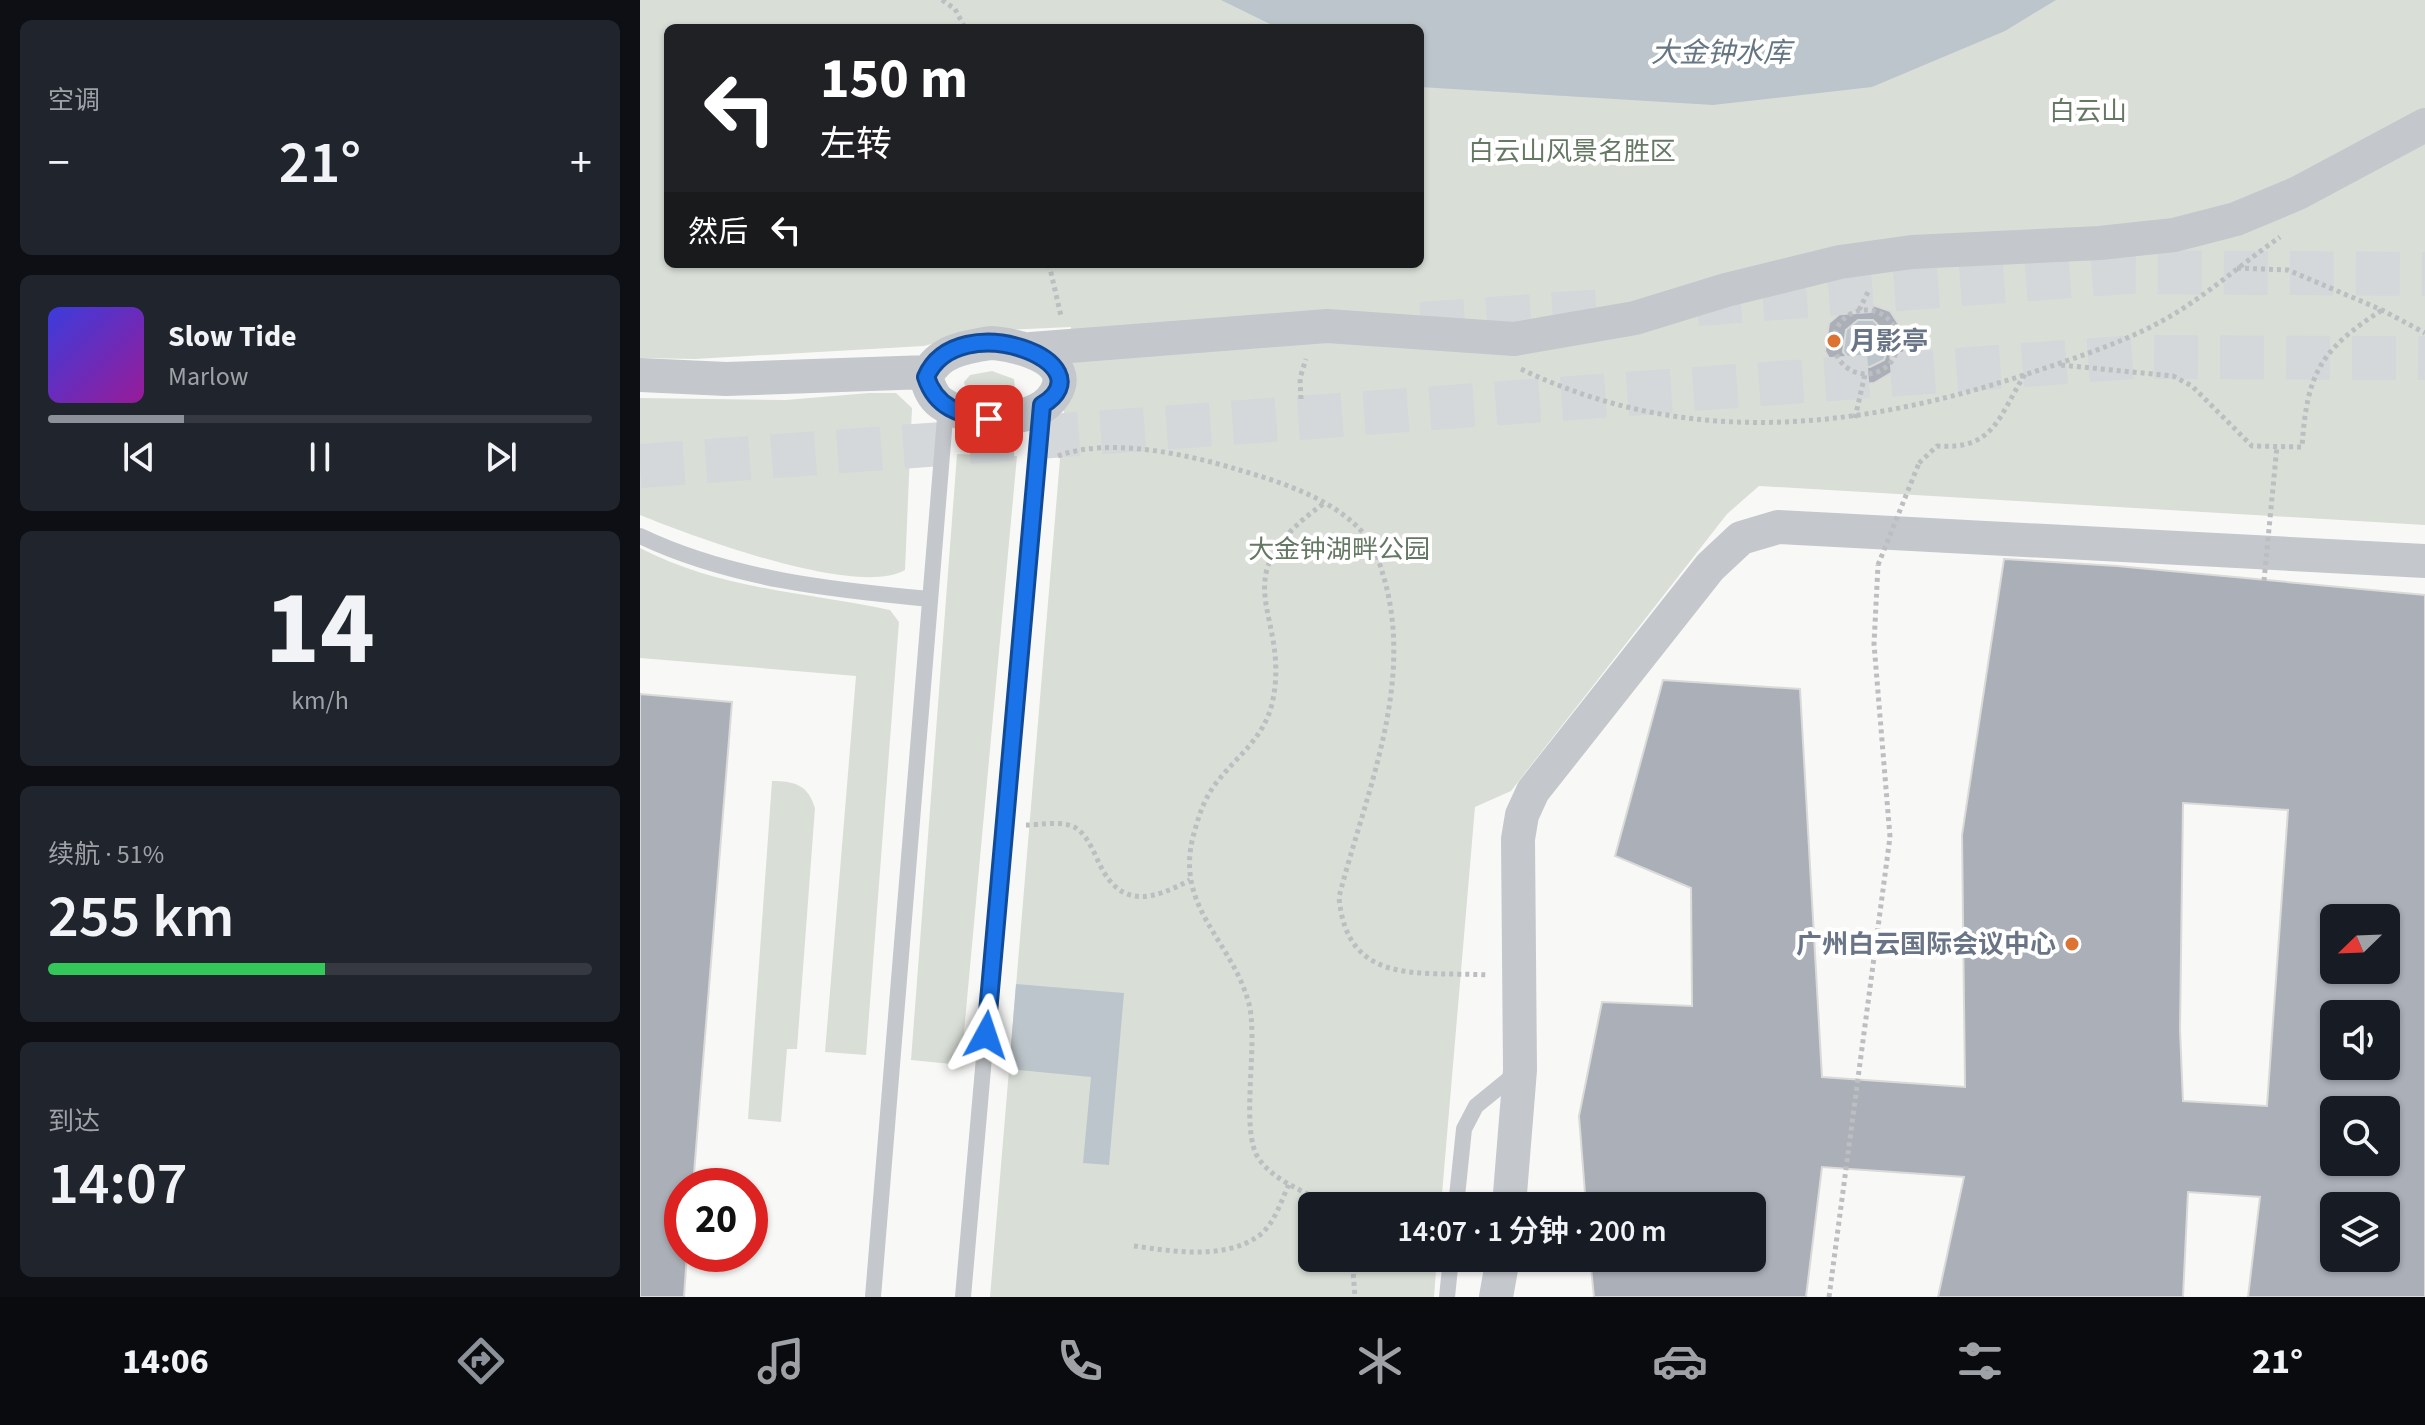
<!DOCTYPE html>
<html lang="zh">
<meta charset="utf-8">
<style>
body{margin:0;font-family:"Source Sans 3","Noto Sans SC",sans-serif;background:#20242c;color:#f1f3f6;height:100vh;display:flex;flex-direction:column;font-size:30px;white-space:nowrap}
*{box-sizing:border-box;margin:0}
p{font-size:26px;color:#9ea1a6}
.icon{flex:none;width:44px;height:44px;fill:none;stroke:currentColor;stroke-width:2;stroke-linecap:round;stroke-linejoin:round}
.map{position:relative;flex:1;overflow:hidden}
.panel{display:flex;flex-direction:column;gap:20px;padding:20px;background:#0d0f14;width:640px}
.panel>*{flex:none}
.hud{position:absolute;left:24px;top:24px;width:760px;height:244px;border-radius:12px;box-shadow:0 2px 6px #0004;background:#202124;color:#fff;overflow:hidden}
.needle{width:52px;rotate:247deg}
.buttons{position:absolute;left:1680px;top:904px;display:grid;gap:16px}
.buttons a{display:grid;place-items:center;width:80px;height:80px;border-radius:12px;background:#171b24;box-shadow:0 2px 6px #0004;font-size:40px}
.speed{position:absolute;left:24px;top:1168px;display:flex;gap:16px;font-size:40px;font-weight:700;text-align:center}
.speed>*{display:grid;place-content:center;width:104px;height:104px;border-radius:50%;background:#171b24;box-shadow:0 2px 6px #0004;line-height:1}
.speed .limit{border:12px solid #d22;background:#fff;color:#111}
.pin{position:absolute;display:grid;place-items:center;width:68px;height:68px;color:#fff;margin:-34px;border-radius:16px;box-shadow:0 4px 12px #0006}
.me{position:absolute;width:88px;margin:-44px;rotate:5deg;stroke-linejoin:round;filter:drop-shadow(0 0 6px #0008)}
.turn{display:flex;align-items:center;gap:28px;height:168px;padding:0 24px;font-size:36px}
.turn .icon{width:104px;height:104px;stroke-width:2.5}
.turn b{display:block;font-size:56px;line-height:68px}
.then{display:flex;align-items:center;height:76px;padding:0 24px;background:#0003;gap:16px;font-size:30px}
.big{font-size:60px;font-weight:600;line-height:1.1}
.panel .card{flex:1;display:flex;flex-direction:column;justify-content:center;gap:12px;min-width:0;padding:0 28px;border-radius:12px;background:#20242c}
.panel .dial{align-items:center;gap:0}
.dial b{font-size:104px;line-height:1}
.song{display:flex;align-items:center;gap:24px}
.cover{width:96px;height:96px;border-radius:12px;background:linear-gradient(135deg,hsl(240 70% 55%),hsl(300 70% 35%))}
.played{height:8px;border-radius:4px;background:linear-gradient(90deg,#8c9099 25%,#363941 25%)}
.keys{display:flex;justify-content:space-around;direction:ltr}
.heat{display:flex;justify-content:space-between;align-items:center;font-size:44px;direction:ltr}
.charge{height:12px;border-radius:6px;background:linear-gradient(90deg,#34c759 51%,#363941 0)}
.trip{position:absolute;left:658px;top:1192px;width:468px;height:80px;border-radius:12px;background:#171b24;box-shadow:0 2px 6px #0004;font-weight:600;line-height:80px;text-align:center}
.tabs{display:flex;height:128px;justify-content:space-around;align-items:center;background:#090b0e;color:#9ea1a6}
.tabs .icon{width:56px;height:56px}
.tabs .active{color:#8c9099}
.tabs b{font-size:36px;color:#f1f3f6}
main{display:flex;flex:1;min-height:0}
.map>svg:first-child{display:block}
</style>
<main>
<section class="panel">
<div class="card"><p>空调</p>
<div class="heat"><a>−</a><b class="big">21°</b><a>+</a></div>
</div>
<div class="card">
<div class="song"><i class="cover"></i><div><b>Slow Tide</b><p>Marlow</p></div></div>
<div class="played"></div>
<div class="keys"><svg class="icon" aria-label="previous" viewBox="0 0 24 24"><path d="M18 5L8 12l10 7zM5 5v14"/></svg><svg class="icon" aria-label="pause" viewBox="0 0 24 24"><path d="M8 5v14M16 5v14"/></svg><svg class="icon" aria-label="next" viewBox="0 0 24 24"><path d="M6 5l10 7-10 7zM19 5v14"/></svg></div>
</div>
<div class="card dial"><b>14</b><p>km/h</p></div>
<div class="card"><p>续航 · 51%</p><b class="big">255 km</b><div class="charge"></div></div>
<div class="card"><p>到达</p><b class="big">14:07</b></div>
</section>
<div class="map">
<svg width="1785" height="1297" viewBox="0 0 1785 1297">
<rect width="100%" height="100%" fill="#f8f9f6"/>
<path fill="#d9dfd7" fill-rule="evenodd" d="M0 0H1785V525L1119 486 1087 514 871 791 835 807 801 1206H672V1258H797L794 1297H350L431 327 341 331 284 346 55 359 0 358ZM28 28H780V264H28Z
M352 371 374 379 375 388 355 395 325 386 324 382 330 375Z
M229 393H256L272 408 265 570C216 598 52 536 0 515V398L146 400Z
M317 454 377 456 321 1065 271 1060Z
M0 548C78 589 165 592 250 610L259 622 226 1055 185 1052 216 676 0 658Z
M132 781C155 781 168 785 175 808L157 1049H147L141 1122 108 1119Z"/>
<path fill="#bcc5cb" d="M581 0H1416L1365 31 1232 87 1073 105 780 87V28H638Z
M1202 343a24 24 0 1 1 48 0a24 24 0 1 1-48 0Z
M376 984 484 993 469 1165 443 1163 451 1077 369 1069Z"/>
<path fill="#abb0b8" stroke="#dadad8" stroke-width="2" fill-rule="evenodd" d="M1224 302 1250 311 1265 334 1266 347 1256 370 1234 383 1221 384 1198 374 1185 351 1189 323 1210 305ZM1218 320H1233L1249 336 1250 344 1244 360 1230 367 1214 365 1203 352 1206 330Z
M1364 559 1477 566 1785 595V1297H1608L1620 1197 1548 1192 1543 1297H1298L1324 1177 1182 1167 1166 1297H954L950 1258H1112V1206H946L939 1116 962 1002 1052 1006 1051 888 975 856 1023 680 1160 689 1182 1077 1325 1087 1322 835ZM1543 803 1648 810 1627 1106 1543 1101 1540 1030ZM1694 918H1746V970H1694ZM1694 1014H1746V1066H1694ZM1694 1110H1746V1162H1694ZM1694 1206H1746V1258H1694Z
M0 694 92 702 53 1186H42V1254H47L44 1297H0Z"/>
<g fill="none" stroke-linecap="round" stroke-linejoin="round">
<path stroke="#d4d8da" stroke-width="44" stroke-dasharray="44 22" stroke-linecap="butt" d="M1057 304 1486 272 1785 274
M781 324 976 310
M0 466 1494 357 1785 358"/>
<path stroke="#bcbec1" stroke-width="5" stroke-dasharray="4 4" stroke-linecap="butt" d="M302 0 315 9 325 28
M409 264 421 316
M1597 268 1648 270 1742 310 1785 333
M1194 342a32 32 0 1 1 64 0a32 32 0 1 1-64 0Z
M1219 310 1229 290
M1421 365 1533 376 1552 386 1612 446 1662 447C1667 373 1680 350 1742 310
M881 369C1046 448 1213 430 1381 376 1429 360 1478 345 1522 321 1564 298 1601 264 1640 237
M661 399 660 378 666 359
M1215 418 1225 374
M418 456C468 437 546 454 596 469 641 482 699 500 728 539 736 549 740 565 744 578 775 685 725 795 699 897 707 987 779 971 848 975
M1279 463 1297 446C1354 450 1358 418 1385 374
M683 504C576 581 653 612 632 704 623 739 598 755 577 782 564 798 558 818 553 837 535 908 592 940 609 1004 619 1044 599 1131 619 1159 636 1183 665 1190 688 1206
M386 825C400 825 423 820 436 828 448 836 454 853 460 865 482 910 514 899 550 880
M494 1246C531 1251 583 1260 617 1237 634 1226 641 1201 649 1184
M712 1258 715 1297
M1189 1297 1250 837 1234 644 1238 565"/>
<path stroke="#c4c7cb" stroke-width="16" d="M0 536C90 579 192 590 290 599
M816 1206 824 1129 836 1106 879 1071
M233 1297 306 406
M323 1297 401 406
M807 1297 811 1258"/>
<path stroke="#c4c7cb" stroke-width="34" d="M351 343C373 344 437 358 415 394 395 427 328 422 301 403 292 397 289 387 286 377 298 351 324 347 351 343Z
M391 349 687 326 874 339 995 318 1086 290 1200 262 1272 252 1460 243 1534 235 1596 219 1658 193 1785 125
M0 375 86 379 288 372
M869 1206 880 1070 878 839 882 815 893 791 1070 567 1101 538 1138 527 1785 561
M856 1297 863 1258"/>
<path stroke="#bcbec1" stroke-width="5" stroke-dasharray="4 4" stroke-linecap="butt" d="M1238 565 1279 463
M1624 581 1637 446"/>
</g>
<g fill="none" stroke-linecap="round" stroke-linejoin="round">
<defs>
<path id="route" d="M346 1035 402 405C471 364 318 304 286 377 296 408 319 414 349 419"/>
</defs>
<use href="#route" stroke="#114b97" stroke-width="20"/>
<use href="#route" stroke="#1a73e8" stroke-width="14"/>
</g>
<g fill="#dd7332" stroke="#fff" stroke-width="3">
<circle cx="1194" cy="341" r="8"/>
<circle cx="1432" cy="944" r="8"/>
</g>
<g text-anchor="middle" stroke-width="8" stroke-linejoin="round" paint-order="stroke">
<g font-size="26" fill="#657863" stroke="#fff">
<text x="1448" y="120">白云山</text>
<text x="932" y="160">白云山风景名胜区</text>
<text x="699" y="558">大金钟湖畔公园</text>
</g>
<g font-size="26" font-weight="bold" fill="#697586" stroke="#fff" text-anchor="start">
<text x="1210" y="350">月影亭</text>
<text x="1416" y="953" text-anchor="end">广州白云国际会议中心</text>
</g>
<g font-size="28" font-style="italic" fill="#657581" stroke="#fff">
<text x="1081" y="62">大金钟水库</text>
</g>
</g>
</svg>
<div class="buttons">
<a><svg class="needle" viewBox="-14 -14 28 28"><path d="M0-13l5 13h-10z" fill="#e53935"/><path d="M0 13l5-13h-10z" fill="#9ea1a6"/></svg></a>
<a><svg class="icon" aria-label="sound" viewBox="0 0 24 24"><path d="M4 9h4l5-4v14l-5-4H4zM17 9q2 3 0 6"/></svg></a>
<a><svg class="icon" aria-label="search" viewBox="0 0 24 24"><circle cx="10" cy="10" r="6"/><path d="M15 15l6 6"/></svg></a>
<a><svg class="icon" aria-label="layers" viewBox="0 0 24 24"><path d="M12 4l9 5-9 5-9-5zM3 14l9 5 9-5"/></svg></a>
</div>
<div class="speed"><div class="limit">20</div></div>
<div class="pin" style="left:349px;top:419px;background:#d93025"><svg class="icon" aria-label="arrive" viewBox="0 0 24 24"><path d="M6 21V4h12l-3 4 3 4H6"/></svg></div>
<svg class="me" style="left:346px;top:1035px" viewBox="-20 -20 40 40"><path d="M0-17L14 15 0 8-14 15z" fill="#1a73e8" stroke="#fff" stroke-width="4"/></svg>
<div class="trip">14:07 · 1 分钟 · 200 m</div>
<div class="hud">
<div class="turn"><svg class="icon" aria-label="left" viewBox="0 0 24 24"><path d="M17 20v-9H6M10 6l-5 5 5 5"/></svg><div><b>150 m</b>左转</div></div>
<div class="then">然后<svg class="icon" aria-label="left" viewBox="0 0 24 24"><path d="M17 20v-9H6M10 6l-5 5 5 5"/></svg></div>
</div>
</div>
</main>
<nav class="tabs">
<b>14:06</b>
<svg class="icon active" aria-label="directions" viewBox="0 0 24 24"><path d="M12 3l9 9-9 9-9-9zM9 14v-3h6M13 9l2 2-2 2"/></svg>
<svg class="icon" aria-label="music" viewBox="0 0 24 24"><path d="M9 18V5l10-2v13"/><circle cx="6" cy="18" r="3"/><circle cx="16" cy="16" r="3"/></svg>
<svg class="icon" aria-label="phone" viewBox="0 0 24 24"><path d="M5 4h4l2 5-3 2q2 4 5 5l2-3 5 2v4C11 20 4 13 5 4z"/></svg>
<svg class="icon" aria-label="climate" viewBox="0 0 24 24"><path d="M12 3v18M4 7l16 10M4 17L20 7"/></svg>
<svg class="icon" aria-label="car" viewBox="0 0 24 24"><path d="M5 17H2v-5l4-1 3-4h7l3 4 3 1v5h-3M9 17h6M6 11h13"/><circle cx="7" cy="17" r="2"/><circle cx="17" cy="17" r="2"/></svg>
<svg class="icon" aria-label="filters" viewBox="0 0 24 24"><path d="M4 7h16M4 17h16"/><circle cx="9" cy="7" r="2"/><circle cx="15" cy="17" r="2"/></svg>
<b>21°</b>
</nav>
